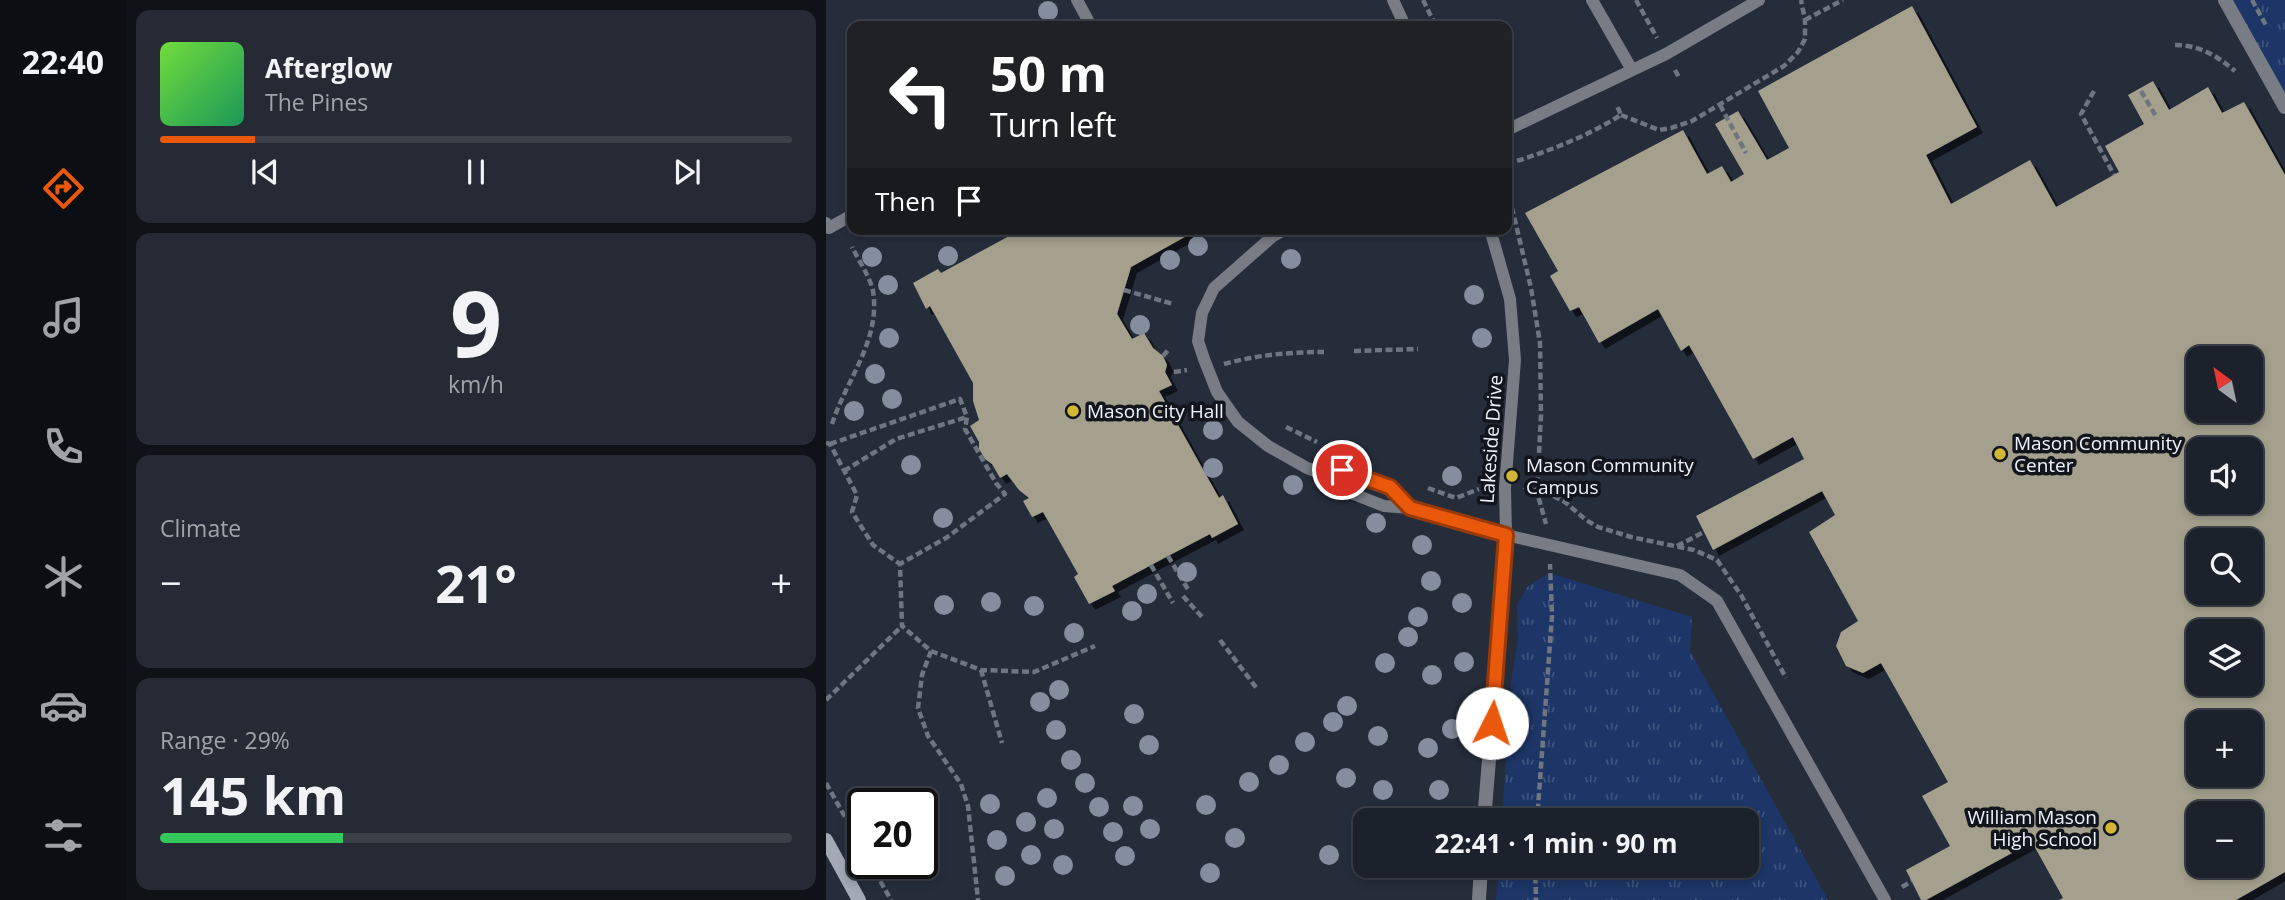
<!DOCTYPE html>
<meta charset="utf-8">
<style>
body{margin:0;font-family:"Open Sans",sans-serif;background:#252a34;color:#f1f3f6;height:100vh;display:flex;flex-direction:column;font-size:26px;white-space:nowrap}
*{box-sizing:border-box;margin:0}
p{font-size:23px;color:#a0a4a9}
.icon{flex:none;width:38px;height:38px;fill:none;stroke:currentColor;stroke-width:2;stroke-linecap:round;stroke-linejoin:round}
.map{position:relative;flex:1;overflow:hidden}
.panel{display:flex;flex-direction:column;gap:10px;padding:10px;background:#0f1318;width:700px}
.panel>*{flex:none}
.banner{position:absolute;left:21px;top:21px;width:665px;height:214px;border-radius:14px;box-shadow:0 4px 10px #0003,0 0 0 2px #3a3f48;background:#202124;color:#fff;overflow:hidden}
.needle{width:46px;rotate:327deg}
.tools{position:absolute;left:1360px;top:346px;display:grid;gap:14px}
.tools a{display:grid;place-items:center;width:77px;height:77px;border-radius:14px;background:#1c222c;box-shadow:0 4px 10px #0003,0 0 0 2px #3a3f48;font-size:35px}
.speed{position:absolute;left:21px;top:788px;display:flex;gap:14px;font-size:35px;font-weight:700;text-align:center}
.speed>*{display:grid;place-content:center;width:91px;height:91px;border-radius:50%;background:#1c222c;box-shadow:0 4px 10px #0003,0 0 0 2px #3a3f48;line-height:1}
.speed .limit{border:4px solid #111;border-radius:10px;background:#fff;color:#111}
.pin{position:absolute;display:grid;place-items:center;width:60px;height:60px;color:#fff;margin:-30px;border:4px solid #fff;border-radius:50%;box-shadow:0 2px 7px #0007}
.me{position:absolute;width:77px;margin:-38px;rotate:4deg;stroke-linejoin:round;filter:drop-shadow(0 0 5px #0008)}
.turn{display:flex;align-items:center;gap:24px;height:147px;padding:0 28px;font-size:32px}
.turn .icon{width:91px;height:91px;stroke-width:2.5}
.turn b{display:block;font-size:49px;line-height:60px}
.then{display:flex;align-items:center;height:66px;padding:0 28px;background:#0003;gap:14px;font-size:26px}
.big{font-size:52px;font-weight:700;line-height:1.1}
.panel .card{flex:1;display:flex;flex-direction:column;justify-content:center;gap:10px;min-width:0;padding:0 24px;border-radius:14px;background:#252a34}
.panel .dial{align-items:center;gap:0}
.dial b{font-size:91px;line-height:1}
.song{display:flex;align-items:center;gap:21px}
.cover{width:84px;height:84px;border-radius:10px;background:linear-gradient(135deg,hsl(100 70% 55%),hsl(150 70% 35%))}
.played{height:7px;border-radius:4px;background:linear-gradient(90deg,#ea580c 15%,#3a3f48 15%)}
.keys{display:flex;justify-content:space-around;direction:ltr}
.heat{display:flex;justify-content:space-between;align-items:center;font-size:38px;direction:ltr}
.charge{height:10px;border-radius:5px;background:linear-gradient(90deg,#34c759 29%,#3a3f48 0)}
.trip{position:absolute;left:527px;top:808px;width:406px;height:70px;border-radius:14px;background:#1c222c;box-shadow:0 4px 10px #0003,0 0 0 2px #3a3f48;font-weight:700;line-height:70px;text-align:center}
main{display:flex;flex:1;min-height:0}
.tabs{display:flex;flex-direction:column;width:126px;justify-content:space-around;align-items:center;background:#0b0e12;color:#a0a4a9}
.tabs .icon{width:49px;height:49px}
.tabs .selected{color:#ea580c}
.tabs b{font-size:32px;color:#f1f3f6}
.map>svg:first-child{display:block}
</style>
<main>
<nav class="tabs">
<b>22:40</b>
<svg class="icon selected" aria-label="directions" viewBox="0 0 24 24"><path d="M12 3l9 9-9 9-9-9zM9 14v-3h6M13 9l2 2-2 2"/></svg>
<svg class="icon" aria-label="music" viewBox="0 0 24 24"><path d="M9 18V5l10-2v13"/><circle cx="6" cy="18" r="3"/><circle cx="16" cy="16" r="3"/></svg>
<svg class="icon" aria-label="phone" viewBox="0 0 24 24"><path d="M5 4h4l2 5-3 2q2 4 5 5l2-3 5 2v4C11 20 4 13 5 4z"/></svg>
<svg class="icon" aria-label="climate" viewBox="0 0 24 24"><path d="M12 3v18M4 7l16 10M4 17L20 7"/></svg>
<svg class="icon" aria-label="car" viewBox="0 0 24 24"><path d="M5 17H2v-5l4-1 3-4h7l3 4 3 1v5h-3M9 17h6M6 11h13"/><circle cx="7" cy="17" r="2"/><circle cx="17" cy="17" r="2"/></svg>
<svg class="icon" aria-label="filters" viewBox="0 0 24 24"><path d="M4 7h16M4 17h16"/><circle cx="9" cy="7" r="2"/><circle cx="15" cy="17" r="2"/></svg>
</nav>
<section class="panel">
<div class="card">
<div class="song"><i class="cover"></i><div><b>Afterglow</b><p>The Pines</p></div></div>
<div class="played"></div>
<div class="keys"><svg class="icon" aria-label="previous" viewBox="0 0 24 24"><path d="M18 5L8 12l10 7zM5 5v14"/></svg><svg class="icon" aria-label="pause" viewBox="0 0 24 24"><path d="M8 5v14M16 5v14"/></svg><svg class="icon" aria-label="next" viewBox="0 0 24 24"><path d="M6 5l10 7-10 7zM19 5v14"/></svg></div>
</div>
<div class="card dial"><b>9</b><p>km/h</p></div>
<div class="card"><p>Climate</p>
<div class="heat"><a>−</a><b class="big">21°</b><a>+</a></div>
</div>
<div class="card"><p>Range · 29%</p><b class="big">145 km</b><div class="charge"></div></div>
</section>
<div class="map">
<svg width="1459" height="900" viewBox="0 0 1459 900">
<defs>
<pattern id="grass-tufts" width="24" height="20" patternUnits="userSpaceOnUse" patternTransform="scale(1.75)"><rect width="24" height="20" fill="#1d3667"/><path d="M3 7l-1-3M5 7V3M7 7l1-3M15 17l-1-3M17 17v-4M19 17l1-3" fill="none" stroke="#3e547e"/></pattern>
<filter id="shadow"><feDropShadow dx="6" dy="6" stdDeviation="0" flood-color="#0009"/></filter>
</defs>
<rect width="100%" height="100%" fill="#252d3b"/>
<path fill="url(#grass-tufts)" d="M1399 0H1459V107Z
M723 573 866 617 864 651 1002 900H670L672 866H920V821H676L685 682 692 640 691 605 701 587Z"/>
<path fill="#a4a08d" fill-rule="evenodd" filter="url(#shadow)" d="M1086 6 1151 127 1100 155 1125 204 1204 160 1230 207 1293 172 1279 146 1318 124 1302 95 1327 81 1343 110 1382 87 1396 113 1418 102 1459 175V872L1410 900H1233L1237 898 1206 842 1100 900H1095L1080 870 1124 846 1096 796 1122 782 1055 663 1037 673 1020 666 1010 646 1015 632 1032 621 983 532 1009 515 996 491 887 550 870 516 978 459 967 437 927 459 863 345 855 351 832 309 773 343 753 307 744 311 724 276 732 271 699 213 857 130 881 174 896 166 905 182 918 174 889 124 912 111 941 160 963 148 932 91ZM1372 359H1424V411H1372ZM1372 450H1424V502H1372ZM1372 541H1424V593H1372ZM1372 632H1424V684H1372ZM1372 723H1424V775H1372ZM1372 814H1424V866H1372Z
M196 229H373L305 267 291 314 306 339 318 333 327 348 337 356 341 365 339 372 346 385 333 391 393 498 397 495 412 524 386 538 384 534 342 556 286 586 289 591 263 604 248 577 252 574 217 512 206 517 197 501 203 498 193 490 181 474 174 478 166 464 159 459 153 449V442L144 426 153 420 147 401V383L104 306 100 309 87 283 112 269 115 273Z"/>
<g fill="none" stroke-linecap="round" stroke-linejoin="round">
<path stroke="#6f7682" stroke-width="4.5" stroke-dasharray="7 3.5" stroke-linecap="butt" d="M597 0 610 26
M810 0 831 38
M1426 0 1441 27
M979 20 1017 0
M1349 45C1374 45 1391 56 1409 71
M849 70 854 79
M1268 91 1255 114 1288 175
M1315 91 1331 118
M894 105 920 153
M795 115 833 130 845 128 866 121 958 66 972 52 979 39V20L975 0
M681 164C721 152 760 137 795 115L791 106
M681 187 705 288 714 343 715 415 711 492 720 524
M175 229 180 238
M506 230 507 229
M298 290 347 304
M528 351 592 349
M337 356 344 348
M398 364C431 355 463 352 498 352
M348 372 361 370
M6 424C20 380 55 340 47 291 44 277 33 261 26 247
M460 427 491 442
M0 443 4 444 31 495 26 512 47 545 74 564 76 626 105 651 155 670 208 672 269 646
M4 444 134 399 141 417 139 429 170 483 179 494 120 538 74 564
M18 471 70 439 141 417
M698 487 702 490 720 492 739 502 760 520 772 527 805 537 868 550 891 560 915 595 960 678
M602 488 630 498 653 489
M851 546 878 532
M342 556 363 591
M325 565 347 603
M357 596 376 617
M394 640 432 690
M105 651 96 675 92 708 102 736 135 784 142 806 152 900
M155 670 176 743
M0 700 76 626
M0 783 37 849
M711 821 726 616 724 564
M44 863 65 900
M709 866 710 900
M1076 887 1086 881"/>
<path stroke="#787c84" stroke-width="12" d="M251 0 265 26
M567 0 579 26
M766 0 806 70
M681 130 840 54 933 0
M0 223 3 228 26 215
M460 229 447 236 388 288 376 313 372 341 378 359 391 392 412 422 442 446 481 468 495 473 510 487 558 506 584 508 680 535 854 575 891 601 1059 900
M664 229 684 299 689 360 679 488 680 535 666 723
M495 473 516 470 564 487 584 508"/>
<path stroke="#787c84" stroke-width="14" d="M1399 0 1459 107
M658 821 666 723
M653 900 655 866"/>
<path stroke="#a3a9b5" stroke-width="14" d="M0 840 33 900"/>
</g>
<g fill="#858e9e">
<circle cx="222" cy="11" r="10"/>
<circle cx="372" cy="246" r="10"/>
<circle cx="122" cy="256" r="10"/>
<circle cx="46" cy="257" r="10"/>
<circle cx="465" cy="259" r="10"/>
<circle cx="344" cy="260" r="10"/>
<circle cx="62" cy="285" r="10"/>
<circle cx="648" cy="295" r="10"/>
<circle cx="314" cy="325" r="10"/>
<circle cx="63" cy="338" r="10"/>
<circle cx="656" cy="338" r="10"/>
<circle cx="49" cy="374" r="10"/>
<circle cx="66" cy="399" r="10"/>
<circle cx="28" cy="411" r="10"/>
<circle cx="387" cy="430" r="10"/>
<circle cx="85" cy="465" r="10"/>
<circle cx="387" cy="468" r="10"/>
<circle cx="626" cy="476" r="10"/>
<circle cx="467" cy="485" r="10"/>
<circle cx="117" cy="518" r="10"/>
<circle cx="550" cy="523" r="10"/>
<circle cx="596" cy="545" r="10"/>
<circle cx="361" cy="572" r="10"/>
<circle cx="605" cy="581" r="10"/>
<circle cx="321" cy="594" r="10"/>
<circle cx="165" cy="602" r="10"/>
<circle cx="636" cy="603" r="10"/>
<circle cx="118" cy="605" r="10"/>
<circle cx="208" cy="606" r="10"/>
<circle cx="306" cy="611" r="10"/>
<circle cx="592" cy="617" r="10"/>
<circle cx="248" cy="633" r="10"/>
<circle cx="582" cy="637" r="10"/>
<circle cx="638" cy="662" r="10"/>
<circle cx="559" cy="663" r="10"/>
<circle cx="606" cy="675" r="10"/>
<circle cx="233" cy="690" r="10"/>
<circle cx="214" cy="702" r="10"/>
<circle cx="521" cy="706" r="10"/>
<circle cx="308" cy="714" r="10"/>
<circle cx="507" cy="722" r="10"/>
<circle cx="626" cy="729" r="10"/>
<circle cx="230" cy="730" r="10"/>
<circle cx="552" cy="736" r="10"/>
<circle cx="479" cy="742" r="10"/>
<circle cx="323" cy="745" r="10"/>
<circle cx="602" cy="748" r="10"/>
<circle cx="245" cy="760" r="10"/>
<circle cx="453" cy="765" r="10"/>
<circle cx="520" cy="778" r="10"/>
<circle cx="423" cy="782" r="10"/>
<circle cx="259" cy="783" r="10"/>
<circle cx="557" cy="790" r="10"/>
<circle cx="613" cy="790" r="10"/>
<circle cx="221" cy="798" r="10"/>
<circle cx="164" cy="804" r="10"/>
<circle cx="380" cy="805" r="10"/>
<circle cx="307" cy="806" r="10"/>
<circle cx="273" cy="807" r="10"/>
<circle cx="200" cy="822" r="10"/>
<circle cx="228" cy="829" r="10"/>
<circle cx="324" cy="829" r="10"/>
<circle cx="287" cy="832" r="10"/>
<circle cx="409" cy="838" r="10"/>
<circle cx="171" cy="840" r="10"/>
<circle cx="205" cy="855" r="10"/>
<circle cx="503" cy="855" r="10"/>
<circle cx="299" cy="856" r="10"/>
<circle cx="237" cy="865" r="10"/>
<circle cx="384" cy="873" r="10"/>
<circle cx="179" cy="876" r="10"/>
</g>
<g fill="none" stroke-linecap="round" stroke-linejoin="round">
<defs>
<path id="route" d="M516 470 564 487 584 508 680 535 666 723"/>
</defs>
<use href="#route" stroke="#983908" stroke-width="18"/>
<use href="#route" stroke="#ea580c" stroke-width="12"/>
</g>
<g fill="#d2b736" stroke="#12151c" stroke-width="2.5">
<circle cx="247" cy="411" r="7"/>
<circle cx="1174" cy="454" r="7"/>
<circle cx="686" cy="476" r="7"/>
<circle cx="1285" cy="828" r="7"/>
</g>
<g text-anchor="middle" stroke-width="7" stroke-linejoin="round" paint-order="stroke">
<g font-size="19" fill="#edf2fc" stroke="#12151c" text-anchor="start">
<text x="261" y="418">Mason City Hall</text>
<text x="1188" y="450">Mason Community<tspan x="1188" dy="22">Center</tspan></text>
<text x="700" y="472">Mason Community<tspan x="700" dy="22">Campus</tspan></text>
<text x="1271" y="824" text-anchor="end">William Mason<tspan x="1271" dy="22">High School</tspan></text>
</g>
<g font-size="19" fill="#edf2fc" stroke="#12151c">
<text transform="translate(665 439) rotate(-86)" y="7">Lakeside Drive</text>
</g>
</g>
</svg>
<div class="tools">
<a><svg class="needle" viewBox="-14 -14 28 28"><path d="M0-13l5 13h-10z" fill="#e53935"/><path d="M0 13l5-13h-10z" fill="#a0a4a9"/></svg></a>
<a><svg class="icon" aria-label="sound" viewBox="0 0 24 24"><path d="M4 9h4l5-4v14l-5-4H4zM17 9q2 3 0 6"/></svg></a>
<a><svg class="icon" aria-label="search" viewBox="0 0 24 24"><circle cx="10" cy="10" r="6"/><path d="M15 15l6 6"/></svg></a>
<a><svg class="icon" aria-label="layers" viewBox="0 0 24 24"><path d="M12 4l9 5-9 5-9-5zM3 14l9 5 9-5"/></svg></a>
<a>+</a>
<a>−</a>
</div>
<div class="speed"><div class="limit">20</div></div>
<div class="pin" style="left:516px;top:470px;background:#d93025"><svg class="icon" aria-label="arrive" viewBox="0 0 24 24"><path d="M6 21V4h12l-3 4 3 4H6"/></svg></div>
<svg class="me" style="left:666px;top:723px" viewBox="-20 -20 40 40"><circle r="19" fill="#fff"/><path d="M0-13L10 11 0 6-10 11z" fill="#ea580c"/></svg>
<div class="trip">22:41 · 1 min · 90 m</div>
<div class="banner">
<div class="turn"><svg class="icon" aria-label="left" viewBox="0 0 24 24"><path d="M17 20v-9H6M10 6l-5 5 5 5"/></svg><div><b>50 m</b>Turn left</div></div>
<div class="then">Then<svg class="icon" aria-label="arrive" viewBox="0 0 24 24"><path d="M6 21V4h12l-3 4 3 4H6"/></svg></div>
</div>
</div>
</main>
